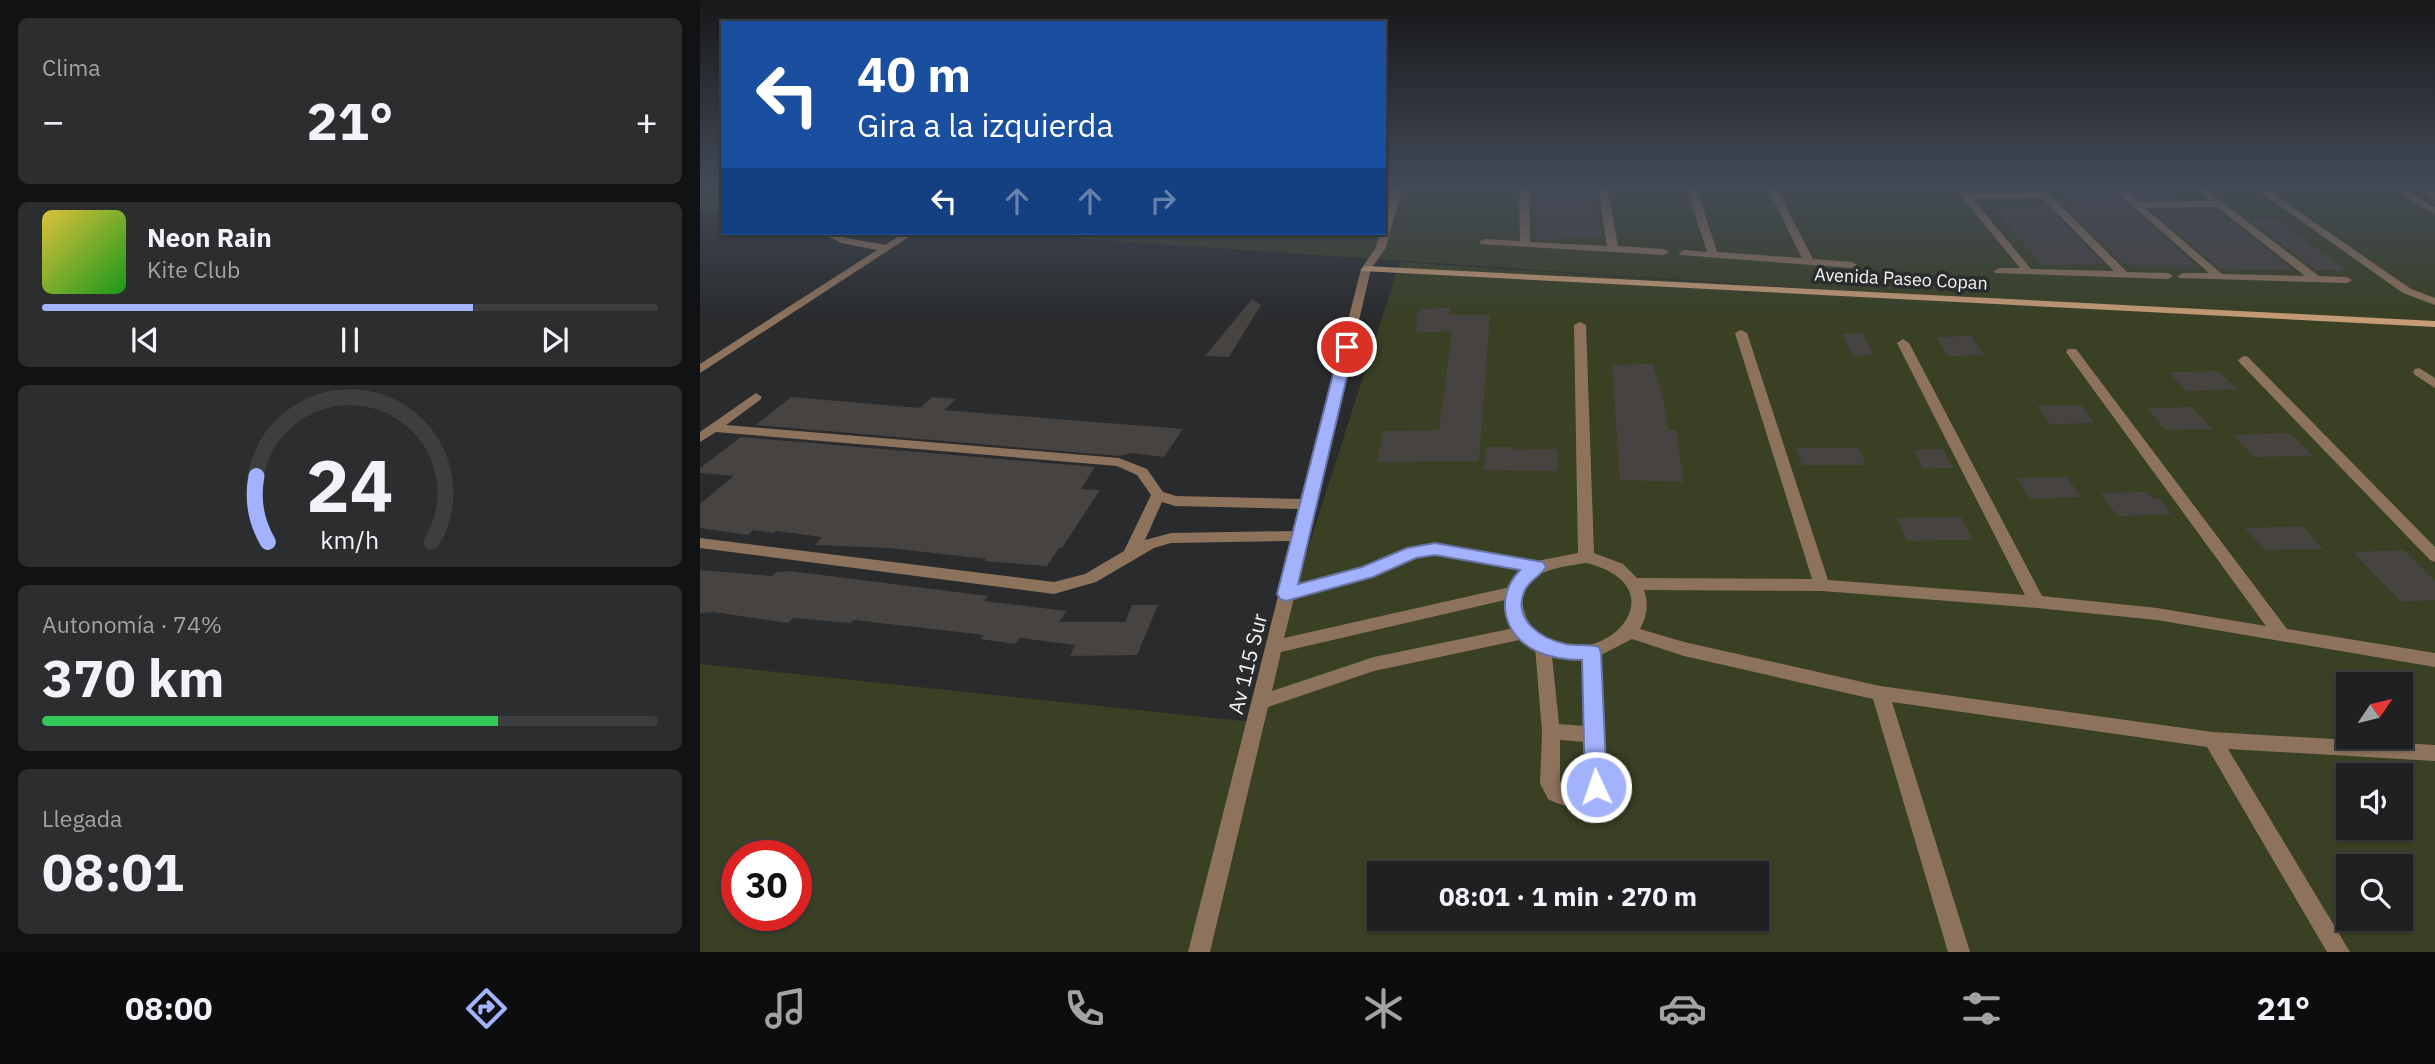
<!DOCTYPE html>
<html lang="es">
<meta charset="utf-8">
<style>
body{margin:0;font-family:"IBM Plex Sans",sans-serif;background:#2c2d2f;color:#f1f3f6;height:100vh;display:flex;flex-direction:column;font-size:26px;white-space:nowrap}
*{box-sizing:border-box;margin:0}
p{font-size:23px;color:#a1a3a5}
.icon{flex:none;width:38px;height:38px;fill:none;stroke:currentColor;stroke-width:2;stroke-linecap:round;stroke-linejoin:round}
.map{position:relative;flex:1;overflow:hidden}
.drawer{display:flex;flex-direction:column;gap:18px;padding:18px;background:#111213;width:700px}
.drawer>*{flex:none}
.hud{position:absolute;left:21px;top:21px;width:665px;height:214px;border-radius:0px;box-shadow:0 2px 5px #0004,0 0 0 2px #3c3e40;background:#1a4fa0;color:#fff;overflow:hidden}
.needle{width:46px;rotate:55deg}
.controls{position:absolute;left:1636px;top:672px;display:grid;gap:14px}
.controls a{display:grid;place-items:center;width:77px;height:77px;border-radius:0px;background:#1f2022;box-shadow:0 2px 5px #0004,0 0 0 2px #3c3e40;font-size:35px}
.speed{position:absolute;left:21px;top:840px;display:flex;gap:14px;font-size:35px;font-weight:700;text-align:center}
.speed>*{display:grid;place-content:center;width:91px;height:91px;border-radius:50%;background:#1f2022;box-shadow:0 2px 5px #0004,0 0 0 2px #3c3e40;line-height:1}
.speed .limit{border:10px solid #d22;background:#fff;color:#111}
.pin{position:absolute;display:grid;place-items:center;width:60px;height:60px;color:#fff;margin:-30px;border:4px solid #fff;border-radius:50%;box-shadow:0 2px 7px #0007}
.me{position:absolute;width:77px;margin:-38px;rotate:357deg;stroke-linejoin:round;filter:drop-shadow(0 0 5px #0008)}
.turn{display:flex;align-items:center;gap:24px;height:147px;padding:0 21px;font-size:32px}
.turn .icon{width:91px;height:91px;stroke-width:2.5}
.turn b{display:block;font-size:49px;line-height:60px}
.lanes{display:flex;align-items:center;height:66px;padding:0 21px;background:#0003;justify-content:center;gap:35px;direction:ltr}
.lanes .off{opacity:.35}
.big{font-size:52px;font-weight:700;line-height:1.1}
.drawer .widget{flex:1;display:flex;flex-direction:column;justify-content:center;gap:10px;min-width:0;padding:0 24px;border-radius:10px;background:#2c2d2f}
.drawer .dial{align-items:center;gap:0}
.dial svg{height:182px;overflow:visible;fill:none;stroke:#3c3e40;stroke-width:7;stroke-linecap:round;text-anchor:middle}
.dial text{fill:#f1f3f6;stroke:none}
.song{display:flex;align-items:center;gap:21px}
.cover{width:84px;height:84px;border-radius:10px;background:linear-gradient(135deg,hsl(50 70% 55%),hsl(120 70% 35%))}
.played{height:7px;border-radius:4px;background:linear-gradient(90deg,#a2b2fd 70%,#3c3e40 70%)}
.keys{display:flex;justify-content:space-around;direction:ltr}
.heat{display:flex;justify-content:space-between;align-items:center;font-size:38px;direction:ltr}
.charge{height:10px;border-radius:5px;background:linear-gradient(90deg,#34c759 74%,#3c3e40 0)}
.trip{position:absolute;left:667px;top:861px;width:402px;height:70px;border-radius:0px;background:#1f2022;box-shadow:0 2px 5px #0004,0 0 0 2px #3c3e40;font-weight:700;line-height:70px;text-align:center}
.tab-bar{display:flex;height:112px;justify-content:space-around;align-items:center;background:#0c0d0e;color:#a1a3a5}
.tab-bar .icon{width:49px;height:49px}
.tab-bar .selected{color:#a2b2fd}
.tab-bar b{font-size:32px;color:#f1f3f6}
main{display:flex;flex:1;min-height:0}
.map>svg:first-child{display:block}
</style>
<main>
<section class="drawer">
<div class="widget"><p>Clima</p>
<div class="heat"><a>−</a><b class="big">21°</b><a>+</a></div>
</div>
<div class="widget">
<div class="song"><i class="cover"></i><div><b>Neon Rain</b><p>Kite Club</p></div></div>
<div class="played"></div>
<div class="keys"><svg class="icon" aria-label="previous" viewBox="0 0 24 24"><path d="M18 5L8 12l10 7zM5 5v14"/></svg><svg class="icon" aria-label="pause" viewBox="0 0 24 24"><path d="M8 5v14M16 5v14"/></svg><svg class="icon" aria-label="next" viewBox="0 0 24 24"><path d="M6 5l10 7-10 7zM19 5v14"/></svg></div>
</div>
<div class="widget dial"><svg viewBox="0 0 100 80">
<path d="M14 69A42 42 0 1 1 86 69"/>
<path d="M14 69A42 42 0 0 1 9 40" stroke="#a2b2fd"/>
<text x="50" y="56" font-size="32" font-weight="700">24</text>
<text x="50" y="72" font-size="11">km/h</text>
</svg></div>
<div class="widget"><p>Autonomía · 74%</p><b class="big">370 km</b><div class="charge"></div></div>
<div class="widget"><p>Llegada</p><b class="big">08:01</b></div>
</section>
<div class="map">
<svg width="1735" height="952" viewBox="0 0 1735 952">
<rect width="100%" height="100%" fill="#292b2d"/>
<path fill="#394024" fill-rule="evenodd" d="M0 187H23V212L0 210Z
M684 187H1735V952H0V664L552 722 700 262 1343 305 300 233H684ZM1648 684H1701V737H1648ZM1648 775H1701V828H1648ZM37 856H96V915H37ZM1648 866H1701V919H1648ZM679 873H1057V919H679Z"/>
<path fill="#464340" d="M836 187H893L902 237 836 240Z
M1355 187H1409L1500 269H1468L1466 267H1435L1432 264H1423L1362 203H1371Z
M1425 187H1482L1475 199H1440Z
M1343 203 1404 264 1342 265 1290 204Z
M1468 210 1466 214 1516 213 1526 221H1531L1593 270 1520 269 1452 211Z
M1578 220 1647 271 1616 270 1551 221Z
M552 299 561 305 529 357 505 356Z
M750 308 749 315H790L779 461 677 462 683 431 739 430 752 331 716 333 718 309Z
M1162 333 1174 355 1153 356 1142 334Z
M1271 336 1284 355 1248 356 1236 337Z
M953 364 965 406 968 430H976L984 482 920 480 912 365Z
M1518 371 1537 389 1486 391 1469 372Z
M91 397 220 408 232 397 256 399 244 410 483 429 464 457 431 453 420 456 56 425Z
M1381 405 1394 423 1350 424 1337 406Z
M1492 407 1512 429 1465 430 1447 408Z
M1590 433 1613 456 1554 457 1534 435Z
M41 437 395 467 381 489 400 490 362 548H359L347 566 285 561 286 559 189 548 115 545 122 537 76 531 73 533 53 530 48 535 0 528V504L34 476 0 473V468Z
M787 447H812L811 450 857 449V471L783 470Z
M1096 448H1159L1166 465H1102Z
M1243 449 1253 468 1223 469 1214 450Z
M1367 477 1381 497 1330 499 1317 478Z
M1447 492 1453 499 1459 498 1471 514 1417 516 1401 493Z
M1261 517 1273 540 1207 541 1197 518Z
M1603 526 1623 549 1565 550 1545 528Z
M1704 550 1735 581V600L1701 602 1653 552Z
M0 570 72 576 76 572 90 571 288 596 284 601 367 611 359 622H425L432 605H458L437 655 370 656 375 645 320 638 315 644 280 639 284 635 154 620 151 623 93 618 88 623 13 612 0 613Z"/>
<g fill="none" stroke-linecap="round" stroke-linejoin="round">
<path fill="#8e735c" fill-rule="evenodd" d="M693 187H703L685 249 671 269 597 585 663 568 708 548 735 544 837 561 878 553 874 325 880 322 886 325 894 553 923 564 937 578 1112 579 1035 333 1041 330 1047 333 1128 580 1325 595 1197 343 1203 339 1209 343 1342 596 1457 608 1566 626 1366 352 1368 349H1376L1587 629 1735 653V667L1457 620 1337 608 1122 591 944 590C949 604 947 616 940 629L984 642 1180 686 1513 732 1735 745V761L1528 749 1650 952H1627L1507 747 1192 702 1270 952H1248L1173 699 984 656 932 639 901 655 906 787C894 812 869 810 848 799L840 783 842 732 835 647 824 639 674 671 568 707 510 952H488L592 541 471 543 454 548 396 582 354 594 0 548V538L354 582 385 574 424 551 451 495 437 475 417 466 16 432 0 442V432L56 393 62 397 60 400 26 425 419 458 447 469 463 492 476 496 603 499 661 269 675 249 680 233H684V218ZM462 502 475 506 600 509 595 531 471 533 445 540ZM735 554 823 570 814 576 810 587 584 638 594 598 673 577 716 557ZM886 563C984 587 902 677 842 636 833 630 826 620 824 610 812 572 860 567 886 563ZM805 600 814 628 674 657 572 691 581 652ZM852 656 860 659H884L885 726 859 724ZM860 740 885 742 886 784 881 789 865 788 860 782Z
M819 187H829L830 242 907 246 898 187H907L918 246 964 249 969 252 964 255 780 244 779 242 784 239 820 241Z
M986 187H996L1017 252 1102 258 1067 187H1076L1113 259 1152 262 1157 265 1152 268 980 255 979 253 984 250 1007 252Z
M1254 187H1262L1268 193 1337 192 1333 187H1342L1427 272 1468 273 1473 276 1468 279 1295 273 1294 271 1299 268H1320ZM1342 198 1414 271 1331 269 1273 199Z
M1411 187H1421L1439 202 1510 201 1492 187H1502L1619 276 1647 277 1652 280 1647 283 1479 278 1478 276 1483 273H1509ZM1517 207 1605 276 1522 274 1445 208Z
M1553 187H1563L1711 289 1735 298V305L1703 293Z
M1689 187H1700L1735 207V214Z
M1712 187H1723L1735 193V200Z
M121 233H134L147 238 185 245 204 233H215L0 373V364L177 250 141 243Z
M1544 356 1548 357 1735 547V562L1730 560 1540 363 1538 360Z
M1719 368 1735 378V388L1715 375 1713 372 1715 369Z"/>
<path fill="#c79b76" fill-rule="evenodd" d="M666 266 1735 321V327L662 271 661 269Z"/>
</g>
<linearGradient id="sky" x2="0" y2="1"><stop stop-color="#171819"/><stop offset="0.58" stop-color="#434a57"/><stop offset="1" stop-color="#434a57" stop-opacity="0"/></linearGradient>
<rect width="1735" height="320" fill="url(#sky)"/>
<path fill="#a2b2fd" stroke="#6974a4" stroke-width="2" d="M647 343 654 347 598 584 662 567 707 548 735 543 843 562 846 567C840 577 829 580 824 592 813 620 841 639 866 644 877 646 888 644 899 647L901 653 907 787 904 794 896 797 889 794 885 787 882 660C868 660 852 658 838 652 804 637 793 598 820 570L735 555 716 558 673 577 586 601 580 599 577 594 640 347Z"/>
<g text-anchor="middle" stroke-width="7" stroke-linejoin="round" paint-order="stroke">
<g font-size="18" fill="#f3f4f6" stroke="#292b2d">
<text transform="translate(1201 279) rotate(3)" y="6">Avenida Paseo Copan</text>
</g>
<g font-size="21" fill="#f3f4f6" stroke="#292b2d">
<text transform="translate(548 664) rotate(-76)" y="7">Av 115 Sur</text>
</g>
</g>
</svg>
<div class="controls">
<a><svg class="needle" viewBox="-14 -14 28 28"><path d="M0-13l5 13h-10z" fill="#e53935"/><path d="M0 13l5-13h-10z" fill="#a1a3a5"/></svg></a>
<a><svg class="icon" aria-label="sound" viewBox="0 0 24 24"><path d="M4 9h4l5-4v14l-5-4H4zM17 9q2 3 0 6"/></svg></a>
<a><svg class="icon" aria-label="search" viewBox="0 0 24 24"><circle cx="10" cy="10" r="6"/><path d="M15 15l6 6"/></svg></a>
</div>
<div class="speed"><div class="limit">30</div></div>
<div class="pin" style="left:647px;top:347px;background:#d93025"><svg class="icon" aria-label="arrive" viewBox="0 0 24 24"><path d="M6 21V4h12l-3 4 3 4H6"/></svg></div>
<svg class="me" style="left:896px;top:787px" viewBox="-20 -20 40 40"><circle r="17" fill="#a2b2fd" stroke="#fff" stroke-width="3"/><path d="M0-11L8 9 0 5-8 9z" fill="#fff"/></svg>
<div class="trip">08:01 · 1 min · 270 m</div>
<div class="hud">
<div class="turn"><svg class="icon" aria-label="left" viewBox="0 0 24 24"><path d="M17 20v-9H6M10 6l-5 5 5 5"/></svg><div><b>40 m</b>Gira a la izquierda</div></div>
<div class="lanes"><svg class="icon" aria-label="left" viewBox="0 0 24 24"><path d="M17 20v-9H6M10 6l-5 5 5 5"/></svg><svg class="icon off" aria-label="ahead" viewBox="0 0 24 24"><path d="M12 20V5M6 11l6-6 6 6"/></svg><svg class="icon off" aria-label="ahead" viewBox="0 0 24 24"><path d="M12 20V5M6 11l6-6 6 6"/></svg><svg class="icon off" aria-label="right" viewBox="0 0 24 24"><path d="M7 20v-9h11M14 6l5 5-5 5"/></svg></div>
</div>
</div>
</main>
<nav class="tab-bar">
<b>08:00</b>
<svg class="icon selected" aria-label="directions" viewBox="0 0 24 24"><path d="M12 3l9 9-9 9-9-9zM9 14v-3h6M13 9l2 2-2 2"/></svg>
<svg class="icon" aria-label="music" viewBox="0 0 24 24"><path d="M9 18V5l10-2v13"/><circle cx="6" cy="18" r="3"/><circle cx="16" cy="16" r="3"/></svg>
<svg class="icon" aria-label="phone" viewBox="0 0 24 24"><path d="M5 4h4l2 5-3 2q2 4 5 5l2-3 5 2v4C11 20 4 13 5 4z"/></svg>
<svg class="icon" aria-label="climate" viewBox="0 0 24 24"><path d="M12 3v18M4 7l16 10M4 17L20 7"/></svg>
<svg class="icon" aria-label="car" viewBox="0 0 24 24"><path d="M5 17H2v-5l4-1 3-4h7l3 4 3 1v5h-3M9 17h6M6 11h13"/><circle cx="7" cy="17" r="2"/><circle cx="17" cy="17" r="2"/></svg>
<svg class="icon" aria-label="filters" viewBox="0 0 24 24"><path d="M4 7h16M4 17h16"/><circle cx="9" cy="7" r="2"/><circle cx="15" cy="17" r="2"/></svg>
<b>21°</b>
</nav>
